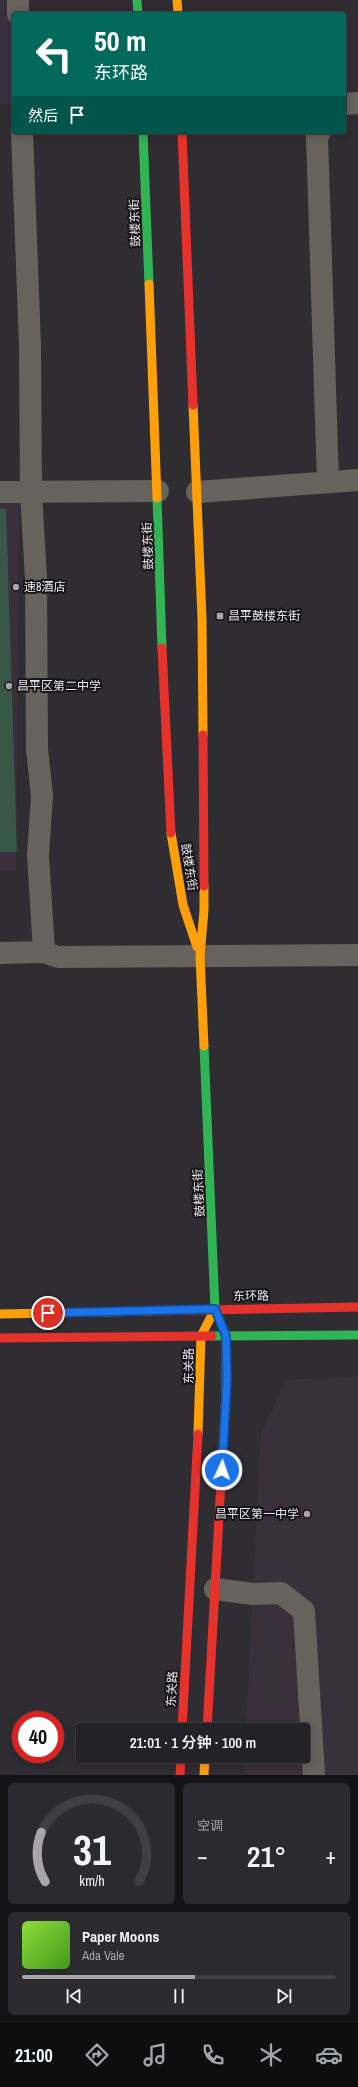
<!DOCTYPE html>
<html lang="zh">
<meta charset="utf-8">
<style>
body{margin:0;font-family:"Archivo Narrow","Noto Sans SC",sans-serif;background:#2b2a2e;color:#f1f3f6;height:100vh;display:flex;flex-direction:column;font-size:15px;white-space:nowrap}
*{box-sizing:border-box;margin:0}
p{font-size:13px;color:#a3a4a7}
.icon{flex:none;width:22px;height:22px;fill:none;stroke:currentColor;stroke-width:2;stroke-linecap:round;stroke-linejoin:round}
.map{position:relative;height:1775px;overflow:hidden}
.side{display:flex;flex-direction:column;gap:8px;padding:8px;background:#131315;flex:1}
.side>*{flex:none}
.top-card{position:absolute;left:12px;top:12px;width:334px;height:122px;border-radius:4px;box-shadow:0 2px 10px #0003,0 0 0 1px #403f43;background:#00695c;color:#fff;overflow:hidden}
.speed{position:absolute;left:12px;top:1711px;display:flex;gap:8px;font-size:20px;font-weight:700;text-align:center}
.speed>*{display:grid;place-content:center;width:52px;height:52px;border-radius:50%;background:#232226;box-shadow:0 2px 10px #0003,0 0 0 1px #403f43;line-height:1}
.speed .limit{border:6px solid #d22;background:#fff;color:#111}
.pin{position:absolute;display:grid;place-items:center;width:34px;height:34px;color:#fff;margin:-17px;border:2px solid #fff;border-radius:50%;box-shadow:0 1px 4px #0007}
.me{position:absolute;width:44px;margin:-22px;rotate:3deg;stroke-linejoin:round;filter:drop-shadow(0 0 3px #0008)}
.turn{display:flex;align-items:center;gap:14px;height:84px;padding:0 16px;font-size:18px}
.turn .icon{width:52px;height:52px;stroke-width:2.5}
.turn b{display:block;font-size:28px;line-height:34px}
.then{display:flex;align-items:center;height:38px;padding:0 16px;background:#0003;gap:8px;font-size:15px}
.big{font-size:30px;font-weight:600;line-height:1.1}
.side .card{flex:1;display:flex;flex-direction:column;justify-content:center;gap:6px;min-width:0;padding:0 14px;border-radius:6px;background:#2b2a2e}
.side .dial{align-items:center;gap:0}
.dial svg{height:104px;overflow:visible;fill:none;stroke:#403f43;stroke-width:7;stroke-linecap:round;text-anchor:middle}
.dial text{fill:#f1f3f6;stroke:none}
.song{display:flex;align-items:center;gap:12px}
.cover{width:48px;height:48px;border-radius:6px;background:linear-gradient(135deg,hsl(90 70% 55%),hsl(100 70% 35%))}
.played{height:4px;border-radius:2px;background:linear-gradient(90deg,#a7a5aa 55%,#403f43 55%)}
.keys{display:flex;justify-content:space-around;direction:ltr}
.heat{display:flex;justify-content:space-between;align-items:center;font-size:22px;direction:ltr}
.side .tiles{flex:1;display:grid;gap:8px;grid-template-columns:1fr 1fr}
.card:last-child{grid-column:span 2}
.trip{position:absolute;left:76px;top:1723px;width:234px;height:40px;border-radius:4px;background:#232226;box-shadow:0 2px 10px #0003,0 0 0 1px #403f43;font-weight:600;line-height:40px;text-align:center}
.dock{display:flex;height:64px;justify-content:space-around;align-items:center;background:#0e0e0f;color:#a3a4a7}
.dock .icon{width:28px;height:28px}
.dock .on{color:#a7a5aa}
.dock b{font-size:18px;color:#f1f3f6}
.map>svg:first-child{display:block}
</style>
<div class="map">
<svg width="358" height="1775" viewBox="0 0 358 1775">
<rect width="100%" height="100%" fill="#2f2d32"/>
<path fill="#38303f" d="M0 0H11L14 104H0Z"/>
<path fill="#3a303c" d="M0 501H19L16 871H0Z
M358 1376V1775H244L245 1756H303V1730H246L261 1433 287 1380Z"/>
<path fill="#395746" d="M0 509H6L17 852H0Z"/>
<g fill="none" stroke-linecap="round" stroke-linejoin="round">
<path stroke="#65635c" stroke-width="22" d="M18 0V14
M344 104 358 103
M22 132 30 346 31 492 36 579 37 749 42 796 38 855 44 952
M320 132 317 136 328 482
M0 492 158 491
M197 492 358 480
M0 953 44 952 58 957 358 955
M215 1589 253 1594 281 1593 304 1611 314 1775"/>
<path stroke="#30b455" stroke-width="9" d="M137 0 138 14
M143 132 149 284
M157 498 162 648
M204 1046 215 1309 226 1336V1392
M212 1336 358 1335"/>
<path stroke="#ff9f0a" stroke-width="9" d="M177 0 178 14
M149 284 157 498
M193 405 202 618 203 735
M171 833 183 905 197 947
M204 886V910L200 956 204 1046
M0 1314 151 1311
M198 1434 201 1336 215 1309
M204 1775 205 1756"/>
<path stroke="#e5322d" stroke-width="9" d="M182 132 193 405
M162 648 171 833
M203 735 204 886
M151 1311 358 1307
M0 1338 212 1336
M182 1730 198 1434
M207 1730 226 1392
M180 1775 181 1756"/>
</g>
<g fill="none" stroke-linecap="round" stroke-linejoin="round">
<defs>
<path id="route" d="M48 1313 215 1309 226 1336 227 1380 222 1470"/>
</defs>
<use href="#route" stroke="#114b97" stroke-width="10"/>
<use href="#route" stroke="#1a73e8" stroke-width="7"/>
</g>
<g fill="#a7a5aa" stroke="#161518" stroke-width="1.5">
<circle cx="16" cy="587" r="4"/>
<rect x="216" y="612" width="8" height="8" rx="2"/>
<circle cx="9" cy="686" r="4"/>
<circle cx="307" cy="1514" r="4"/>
</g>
<g text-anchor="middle" stroke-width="4" stroke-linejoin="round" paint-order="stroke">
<g font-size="12" fill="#e7e6eb" stroke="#161518">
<text transform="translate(135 223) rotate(-92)" y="4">鼓楼东街</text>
<text transform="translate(148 546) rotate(-92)" y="4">鼓楼东街</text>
<text transform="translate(189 867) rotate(81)" y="4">鼓楼东街</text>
<text transform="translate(199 1193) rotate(-93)" y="4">鼓楼东街</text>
<text transform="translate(251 1296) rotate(-1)" y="4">东环路</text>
<text transform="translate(189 1366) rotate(-90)" y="4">东关路</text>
<text transform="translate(172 1689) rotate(-87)" y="4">东关路</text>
</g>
<g font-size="12" fill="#e7e6eb" stroke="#161518" text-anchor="start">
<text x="24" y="591">速8酒店</text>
<text x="228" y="620">昌平鼓楼东街</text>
<text x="17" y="690">昌平区第二中学</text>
<text x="299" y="1518" text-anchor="end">昌平区第一中学</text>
</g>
</g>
</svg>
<div class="speed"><div class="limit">40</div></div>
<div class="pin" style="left:48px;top:1313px;background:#d93025"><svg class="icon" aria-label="arrive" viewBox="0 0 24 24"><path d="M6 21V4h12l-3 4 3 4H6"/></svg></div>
<svg class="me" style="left:222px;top:1470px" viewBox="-20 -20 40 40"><circle r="17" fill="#1a73e8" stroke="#fff" stroke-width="3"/><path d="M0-11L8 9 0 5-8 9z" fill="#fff"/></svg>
<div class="trip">21:01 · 1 分钟 · 100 m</div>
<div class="top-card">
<div class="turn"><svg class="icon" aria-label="left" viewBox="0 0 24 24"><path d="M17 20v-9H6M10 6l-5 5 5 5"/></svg><div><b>50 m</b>东环路</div></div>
<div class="then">然后<svg class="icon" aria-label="arrive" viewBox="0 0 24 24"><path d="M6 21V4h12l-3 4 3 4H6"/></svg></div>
</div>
</div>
<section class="side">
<div class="tiles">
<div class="card dial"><svg viewBox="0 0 100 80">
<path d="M14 69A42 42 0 1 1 86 69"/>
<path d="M14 69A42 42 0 0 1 11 31" stroke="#a7a5aa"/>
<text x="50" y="56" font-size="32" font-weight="700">31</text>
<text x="50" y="72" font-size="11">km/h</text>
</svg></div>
<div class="card"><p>空调</p>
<div class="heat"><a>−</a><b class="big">21°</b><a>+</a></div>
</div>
<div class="card">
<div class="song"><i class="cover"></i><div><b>Paper Moons</b><p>Ada Vale</p></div></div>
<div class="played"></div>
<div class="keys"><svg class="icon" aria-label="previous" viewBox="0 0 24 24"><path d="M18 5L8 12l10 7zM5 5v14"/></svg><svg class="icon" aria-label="pause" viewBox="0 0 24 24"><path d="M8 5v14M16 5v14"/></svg><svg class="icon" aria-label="next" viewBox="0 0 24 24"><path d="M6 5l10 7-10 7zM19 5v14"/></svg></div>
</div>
</div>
</section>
<nav class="dock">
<b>21:00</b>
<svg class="icon on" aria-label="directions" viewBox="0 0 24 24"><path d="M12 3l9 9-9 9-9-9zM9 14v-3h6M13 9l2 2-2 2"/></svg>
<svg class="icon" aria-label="music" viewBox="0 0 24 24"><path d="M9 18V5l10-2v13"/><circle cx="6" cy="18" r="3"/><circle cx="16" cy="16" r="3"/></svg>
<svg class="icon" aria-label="phone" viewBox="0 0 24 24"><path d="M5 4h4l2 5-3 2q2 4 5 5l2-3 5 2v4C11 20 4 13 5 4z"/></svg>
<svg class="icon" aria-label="climate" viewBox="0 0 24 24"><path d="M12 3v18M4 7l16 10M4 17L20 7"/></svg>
<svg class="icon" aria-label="car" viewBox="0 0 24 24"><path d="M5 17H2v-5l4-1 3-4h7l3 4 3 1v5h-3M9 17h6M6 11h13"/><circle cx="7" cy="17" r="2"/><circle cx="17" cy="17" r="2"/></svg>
</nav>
